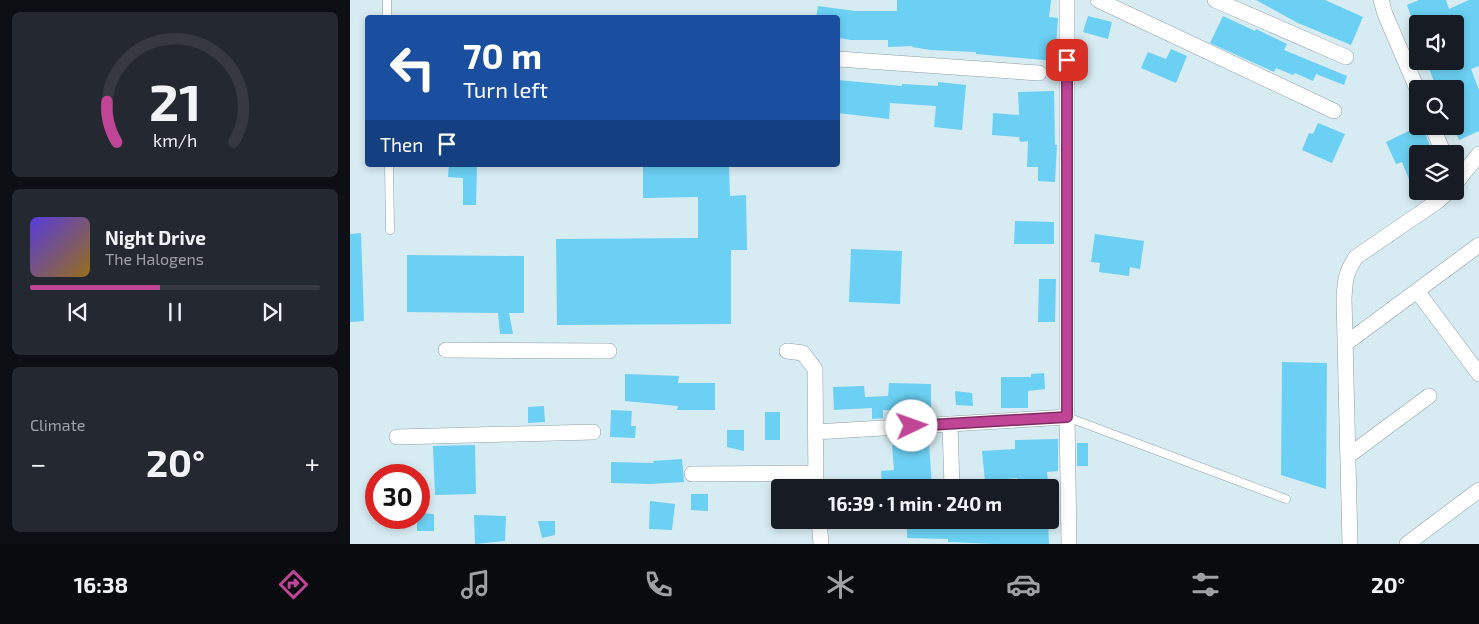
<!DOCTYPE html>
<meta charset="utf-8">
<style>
body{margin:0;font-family:"Exo 2",sans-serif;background:#242831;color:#f1f3f6;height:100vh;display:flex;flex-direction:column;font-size:19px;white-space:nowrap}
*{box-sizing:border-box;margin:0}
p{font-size:16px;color:#9ea1a6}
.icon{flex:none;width:28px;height:28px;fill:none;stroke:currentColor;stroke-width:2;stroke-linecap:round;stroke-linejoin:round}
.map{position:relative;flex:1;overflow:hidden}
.panel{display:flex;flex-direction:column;gap:12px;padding:12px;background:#0d0f14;width:350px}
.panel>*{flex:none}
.top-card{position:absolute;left:15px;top:15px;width:475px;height:152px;border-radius:5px;box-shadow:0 2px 8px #0003;background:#1a4fa0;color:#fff;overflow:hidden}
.buttons{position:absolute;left:1059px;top:15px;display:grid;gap:10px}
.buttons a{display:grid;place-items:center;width:55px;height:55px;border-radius:5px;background:#171b24;box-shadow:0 2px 8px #0003;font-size:25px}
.speed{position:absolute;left:15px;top:464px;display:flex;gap:10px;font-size:25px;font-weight:700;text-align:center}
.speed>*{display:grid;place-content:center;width:65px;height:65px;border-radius:50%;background:#171b24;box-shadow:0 2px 8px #0003;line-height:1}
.speed .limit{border:8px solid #d22;background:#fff;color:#111}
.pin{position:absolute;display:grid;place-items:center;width:42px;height:42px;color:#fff;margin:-21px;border-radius:10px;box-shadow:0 2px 8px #0006}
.me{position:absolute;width:55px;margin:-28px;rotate:87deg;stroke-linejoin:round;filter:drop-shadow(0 0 4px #0008)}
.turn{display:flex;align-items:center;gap:18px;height:105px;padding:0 15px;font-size:22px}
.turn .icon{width:65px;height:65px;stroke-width:2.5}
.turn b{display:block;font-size:35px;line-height:42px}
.then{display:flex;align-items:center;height:48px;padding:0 15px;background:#0003;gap:10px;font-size:19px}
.big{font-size:38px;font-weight:700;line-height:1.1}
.panel .tile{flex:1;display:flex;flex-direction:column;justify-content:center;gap:8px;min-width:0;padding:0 18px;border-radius:8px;background:#242831}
.panel .dial{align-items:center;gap:0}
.dial svg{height:130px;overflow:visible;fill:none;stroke:#363941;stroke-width:7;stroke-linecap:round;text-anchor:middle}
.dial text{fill:#f1f3f6;stroke:none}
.song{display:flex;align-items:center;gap:15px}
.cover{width:60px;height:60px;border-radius:8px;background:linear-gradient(135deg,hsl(250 70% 55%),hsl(40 70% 35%))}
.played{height:5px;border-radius:2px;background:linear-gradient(90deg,#c14596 45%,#363941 45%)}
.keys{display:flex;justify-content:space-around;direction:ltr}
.heat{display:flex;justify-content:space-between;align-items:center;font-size:28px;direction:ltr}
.trip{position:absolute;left:421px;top:479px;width:288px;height:50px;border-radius:5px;background:#171b24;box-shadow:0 2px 8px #0003;font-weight:700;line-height:50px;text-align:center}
.tab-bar{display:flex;height:80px;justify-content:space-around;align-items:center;background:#090b0e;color:#9ea1a6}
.tab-bar .icon{width:35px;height:35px}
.tab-bar .active{color:#c14596}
.tab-bar b{font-size:22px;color:#f1f3f6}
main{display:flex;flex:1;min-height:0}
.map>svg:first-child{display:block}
</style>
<main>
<section class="panel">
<div class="tile dial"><svg viewBox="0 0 100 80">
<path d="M14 69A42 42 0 1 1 86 69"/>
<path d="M14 69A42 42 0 0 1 8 44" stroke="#c14596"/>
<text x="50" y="56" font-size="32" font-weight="700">21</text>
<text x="50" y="72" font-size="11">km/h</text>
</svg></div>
<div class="tile">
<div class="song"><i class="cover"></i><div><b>Night Drive</b><p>The Halogens</p></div></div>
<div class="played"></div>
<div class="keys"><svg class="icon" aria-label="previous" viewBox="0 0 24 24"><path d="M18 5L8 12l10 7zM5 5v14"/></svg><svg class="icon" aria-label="pause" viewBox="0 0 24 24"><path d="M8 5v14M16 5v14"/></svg><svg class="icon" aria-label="next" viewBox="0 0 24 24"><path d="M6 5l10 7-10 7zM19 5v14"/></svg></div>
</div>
<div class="tile"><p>Climate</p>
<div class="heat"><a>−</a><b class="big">20°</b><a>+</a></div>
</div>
</section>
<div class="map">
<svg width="1129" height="544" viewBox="0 0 1129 544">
<rect width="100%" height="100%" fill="#d7ebf2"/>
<path fill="#6bd0f3" d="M547 0H701L699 17 708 18 705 61 626 54V52L581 50 562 47 563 46 538 47V40H501L488 38V18H466L468 6 505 11H547Z
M906 0H975L1013 17 1001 45 948 23Z
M1069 0H1096L1099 9 1119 0H1129V66L1121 69 1129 90V131L1109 140 1105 130V89H1087L1076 61H1105V24H1064L1057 5Z
M738 16 762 22 758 39 733 32Z
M873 16 905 31 906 29 937 44 934 50 997 76 994 85 966 74 963 81 945 73 943 75 926 68 924 72 860 43Z
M821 49 837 56 826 83 791 68 798 52 816 59Z
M488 80 552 86V84L588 86V82L616 85 612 130 584 127 586 106 540 103 539 119 488 113Z
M704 91 705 145H707L705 182 688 181V167H677L678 141 670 142 669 137 642 135 643 113 669 115 668 92Z
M968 123 995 134 982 163 952 150 959 133 963 134Z
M1069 126H1072L1081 148 1068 154 1067 199 1052 162 1046 164 1036 142Z
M99 165H127L126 205H113V178L98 177Z
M293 165H379L380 196 396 195 397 250H381V324L207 325 206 239 348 238V197L293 198Z
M665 221 704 222V244H664Z
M11 233 14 321 0 322V234Z
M745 234 794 241 790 269 780 267 779 276 749 272 750 263 741 262Z
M501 249 552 251 550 304 499 302Z
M57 255 174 256V313H159L163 334H150L148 313 57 312Z
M689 279H706L705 322H688Z
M932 362 977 363 976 489 931 475Z
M694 373 695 389 678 391V408H651V377H681V374Z
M275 374 329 376 328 383H365V410H327L328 406 275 401Z
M539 383 581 384V412L533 410V418L522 419V408L484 410 483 387 514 386 515 397 538 396Z
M605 391 622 393 623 406 606 405Z
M194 406 195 422 178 423V407Z
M261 410 282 411 281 426H286L285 438 260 437Z
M415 412H430V440H415Z
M377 430H394V451L377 447Z
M708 439V471L697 472 699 488H667V478L635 481 632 451 665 449V440Z
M579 443 582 488H532L531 471 544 470 542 445Z
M727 443H738V466H727Z
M125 445 126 494 85 495 83 446Z
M332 459 334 482 301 484 261 483V462L304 463 303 461Z
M341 494H358V511L341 510Z
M300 501 325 504 322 530 299 529Z
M69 513 84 514V531H67V518H69Z
M124 515 156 516 155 541 125 544Z
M698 520 699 544H645L598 542V539L557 538V526L599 527V523L668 526V521Z
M188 521H205V535L192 538Z"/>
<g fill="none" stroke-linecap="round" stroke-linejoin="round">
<defs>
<path id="service" d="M37 0V18
M39 165 40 230
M717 417 936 499"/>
<path id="minor" d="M717 0V417L719 544
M748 0 984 111
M865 0 996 57
M1031 0 1035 14 1068 91
M488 59 689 73
M1082 126 1094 154
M1105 184 1129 154
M1067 291 1129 374
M995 344 1129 245
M96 350 259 351
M437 351 453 353 465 369 466 488
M600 424 602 488
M465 432 717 417
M47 437 243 432
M998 456 1079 396
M342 474 465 473
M469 520 471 544
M1000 544 994 298C995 280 996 272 1006 257L1088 201 1099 191
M1057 544 1129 490"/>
</defs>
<use href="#service" stroke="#8d9fa6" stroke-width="9"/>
<use href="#minor" stroke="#8d9fa6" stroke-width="16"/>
<use href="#service" stroke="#fff" stroke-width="8"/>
<use href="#minor" stroke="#fff" stroke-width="15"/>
</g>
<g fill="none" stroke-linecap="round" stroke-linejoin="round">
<defs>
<path id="route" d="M562 426 717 417V60"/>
</defs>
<use href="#route" stroke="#7d2d62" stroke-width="12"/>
<use href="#route" stroke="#c14596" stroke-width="9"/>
</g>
</svg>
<div class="buttons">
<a><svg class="icon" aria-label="sound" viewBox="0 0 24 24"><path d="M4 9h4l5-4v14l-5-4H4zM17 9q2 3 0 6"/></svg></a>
<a><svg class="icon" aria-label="search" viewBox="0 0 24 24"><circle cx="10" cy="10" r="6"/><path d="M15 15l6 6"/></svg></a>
<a><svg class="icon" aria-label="layers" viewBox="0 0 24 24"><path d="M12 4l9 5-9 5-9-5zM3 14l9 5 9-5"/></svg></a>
</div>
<div class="speed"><div class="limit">30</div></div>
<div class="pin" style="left:717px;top:60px;background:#d93025"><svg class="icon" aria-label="arrive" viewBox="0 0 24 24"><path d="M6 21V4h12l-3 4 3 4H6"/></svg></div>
<svg class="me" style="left:562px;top:426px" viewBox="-20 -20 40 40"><circle r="19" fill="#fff"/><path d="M0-13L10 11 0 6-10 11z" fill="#c14596"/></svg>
<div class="trip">16:39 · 1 min · 240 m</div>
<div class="top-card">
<div class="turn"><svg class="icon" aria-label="left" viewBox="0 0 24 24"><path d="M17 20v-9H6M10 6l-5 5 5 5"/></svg><div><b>70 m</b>Turn left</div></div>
<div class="then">Then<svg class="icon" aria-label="arrive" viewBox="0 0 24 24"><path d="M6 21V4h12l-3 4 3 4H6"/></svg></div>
</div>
</div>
</main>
<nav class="tab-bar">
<b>16:38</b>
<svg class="icon active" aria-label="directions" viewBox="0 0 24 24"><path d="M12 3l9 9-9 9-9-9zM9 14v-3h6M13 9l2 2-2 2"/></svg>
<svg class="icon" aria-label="music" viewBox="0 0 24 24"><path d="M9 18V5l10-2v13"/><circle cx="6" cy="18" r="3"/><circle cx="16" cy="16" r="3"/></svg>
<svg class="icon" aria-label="phone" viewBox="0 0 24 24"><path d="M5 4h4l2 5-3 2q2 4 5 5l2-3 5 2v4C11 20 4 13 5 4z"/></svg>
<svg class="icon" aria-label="climate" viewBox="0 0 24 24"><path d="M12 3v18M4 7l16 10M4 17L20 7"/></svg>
<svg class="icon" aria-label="car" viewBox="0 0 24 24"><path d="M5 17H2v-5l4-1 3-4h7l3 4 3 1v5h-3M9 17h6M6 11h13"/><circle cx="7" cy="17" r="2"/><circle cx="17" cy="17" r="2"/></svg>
<svg class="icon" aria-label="filters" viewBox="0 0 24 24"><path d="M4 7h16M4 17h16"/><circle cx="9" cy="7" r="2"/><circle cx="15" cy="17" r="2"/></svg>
<b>20°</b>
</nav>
